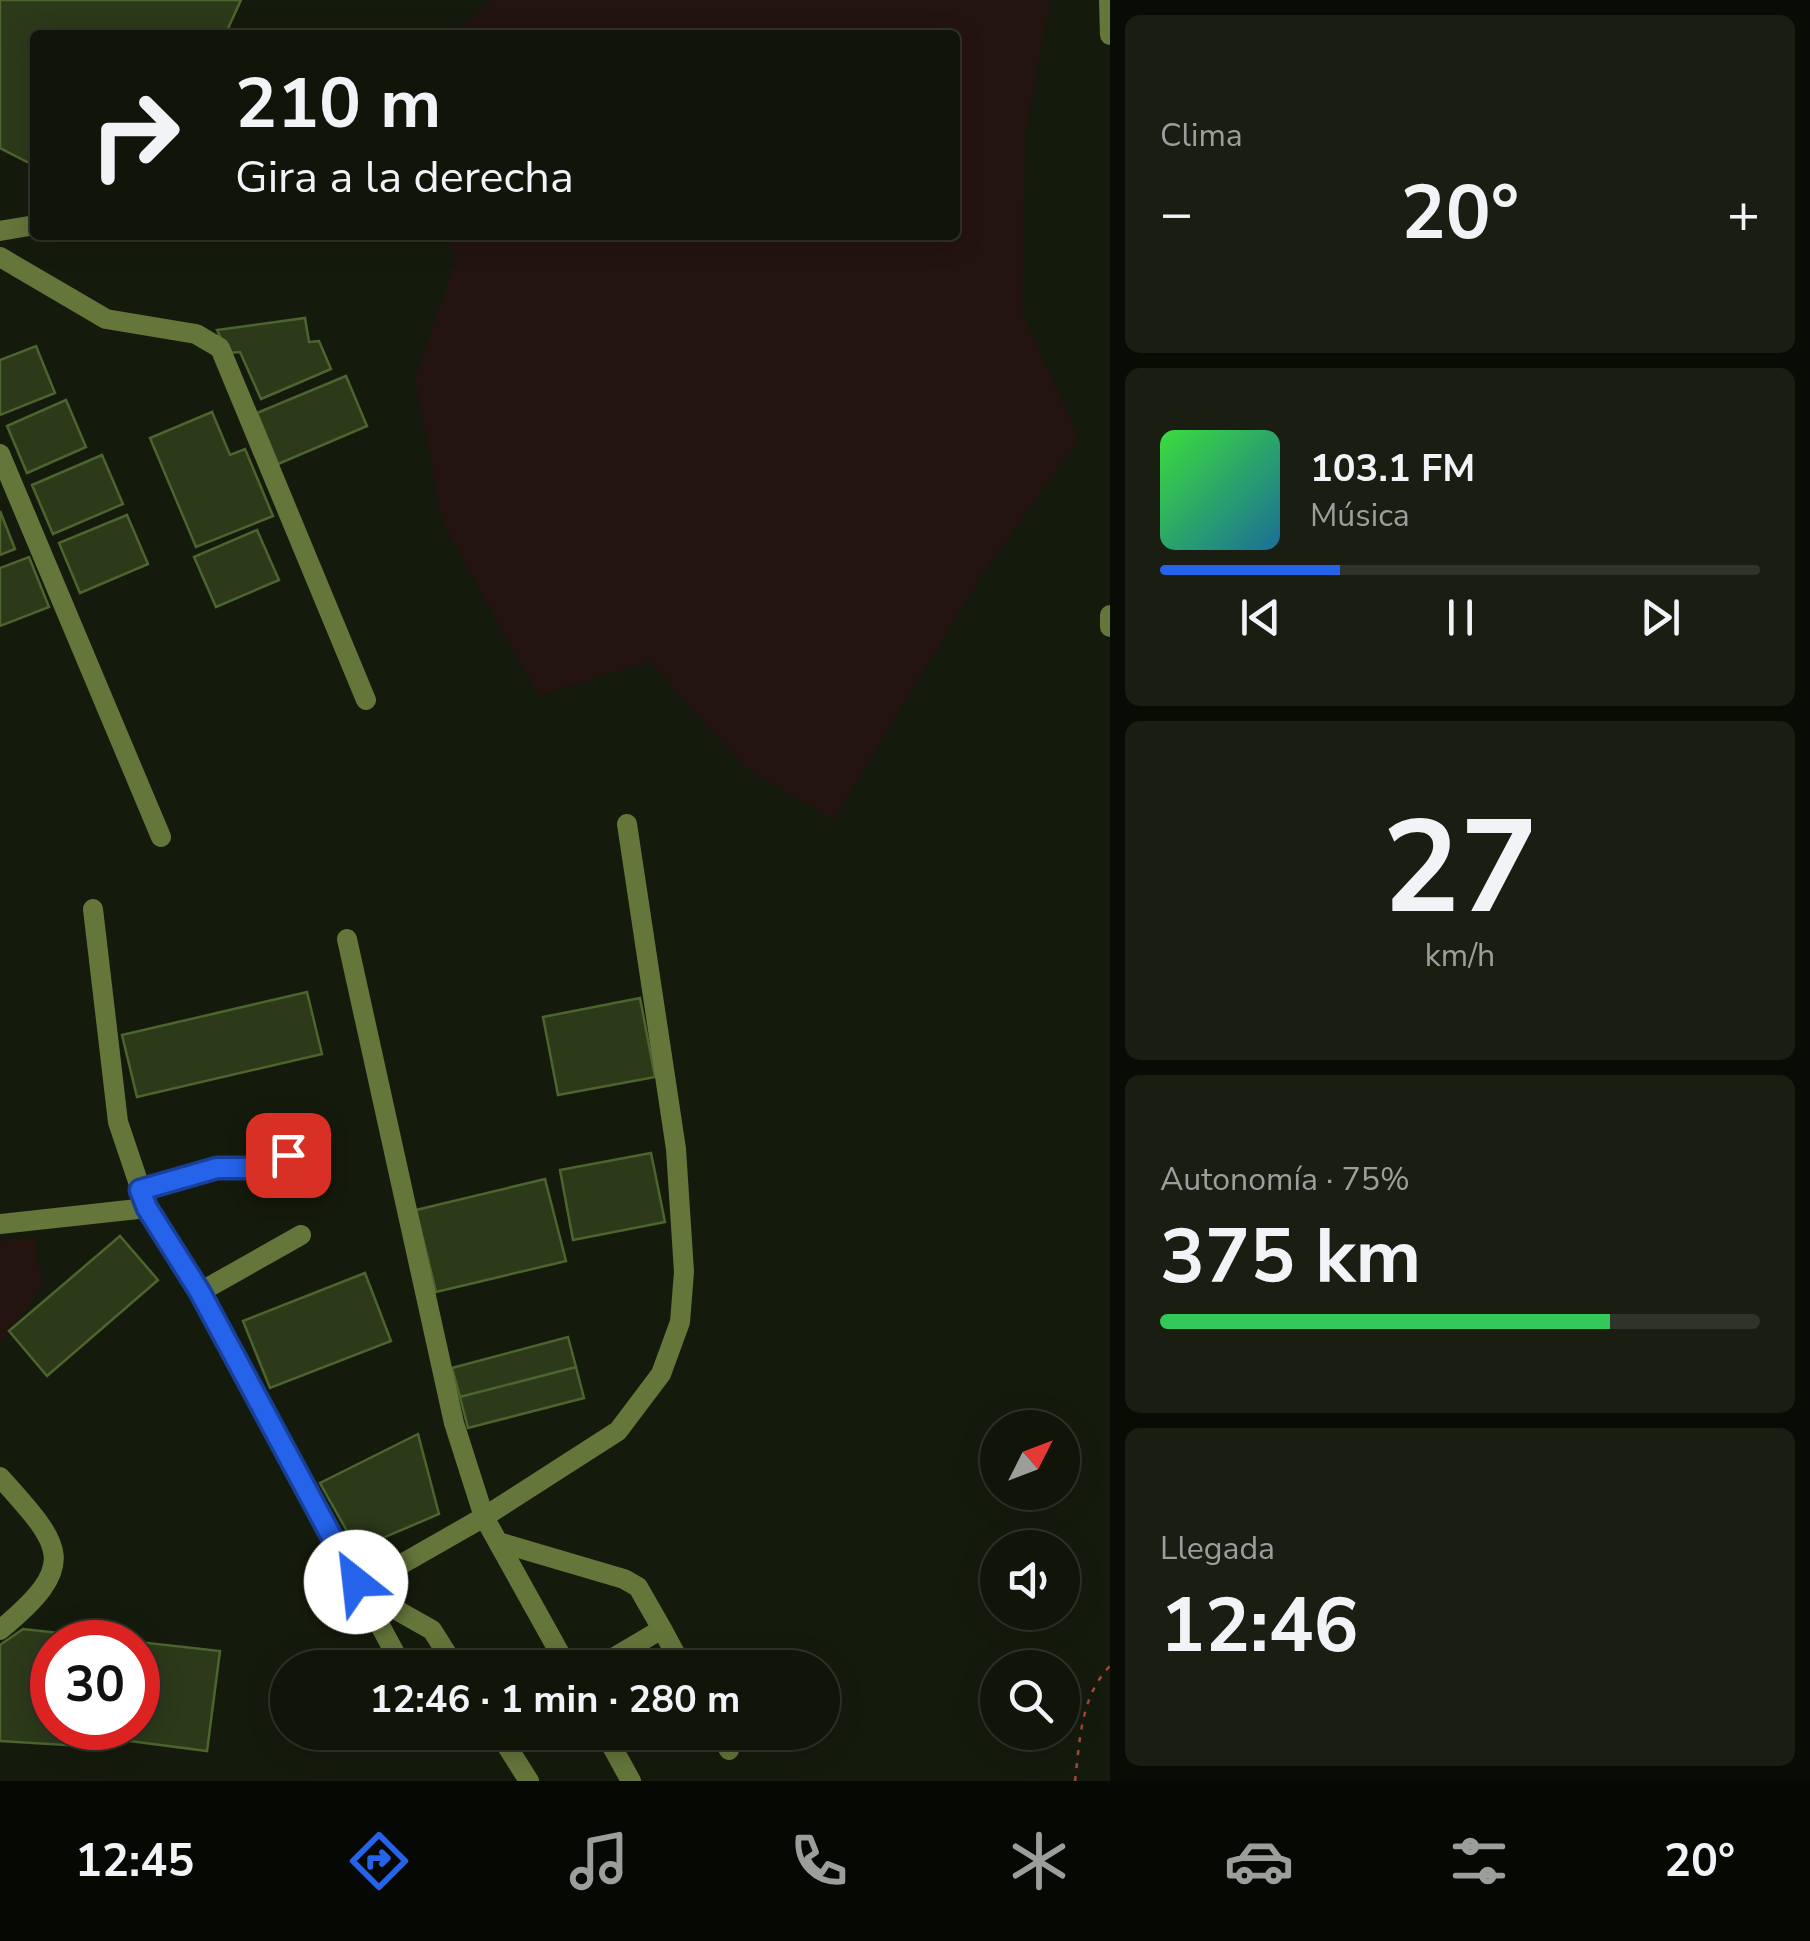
<!DOCTYPE html>
<html lang="es">
<meta charset="utf-8">
<style>
body{margin:0;font-family:"Nunito Sans",sans-serif;background:#191d12;color:#f1f3f6;height:100vh;display:flex;flex-direction:column;font-size:38px;white-space:nowrap}
*{box-sizing:border-box;margin:0}
p{font-size:32px;color:#9c9e9c}
.icon{flex:none;width:55px;height:55px;fill:none;stroke:currentColor;stroke-width:2;stroke-linecap:round;stroke-linejoin:round}
.map{position:relative;flex:1;overflow:hidden}
.side{display:flex;flex-direction:column;gap:15px;padding:15px;background:#090b05;width:700px}
.side>*{flex:none}
.hud{position:absolute;left:30px;top:30px;width:930px;height:210px;border-radius:10px;box-shadow:0 5px 25px #0003,0 0 0 2px #30332a;background:#101409;color:#f1f3f6;overflow:hidden}
.needle{width:65px;rotate:48deg}
.tools{position:absolute;left:980px;top:1410px;display:grid;gap:20px}
.tools a{display:grid;place-items:center;width:100px;height:100px;border-radius:50%;background:#101409;box-shadow:0 5px 25px #0003,0 0 0 2px #30332a;font-size:50px}
.speed{position:absolute;left:30px;top:1620px;display:flex;gap:20px;font-size:50px;font-weight:700;text-align:center}
.speed>*{display:grid;place-content:center;width:130px;height:130px;border-radius:50%;background:#101409;box-shadow:0 5px 25px #0003,0 0 0 2px #30332a;line-height:1}
.speed .limit{border:15px solid #d22;background:#fff;color:#111}
.pin{position:absolute;display:grid;place-items:center;width:85px;height:85px;color:#fff;margin:-42px;border-radius:20px;box-shadow:0 5px 15px #0006}
.me{position:absolute;width:110px;margin:-55px;rotate:331deg;stroke-linejoin:round;filter:drop-shadow(0 0 8px #0008)}
.turn{display:flex;align-items:center;gap:35px;height:210px;padding:0 40px;font-size:45px}
.turn .icon{width:130px;height:130px;stroke-width:2.5}
.turn b{display:block;font-size:70px;line-height:85px}
.big{font-size:75px;font-weight:700;line-height:1.1}
.side .tile{flex:1;display:flex;flex-direction:column;justify-content:center;gap:15px;min-width:0;padding:0 35px;border-radius:15px;background:#191d12}
.side .dial{align-items:center;gap:0}
.dial b{font-size:130px;line-height:1}
.song{display:flex;align-items:center;gap:30px}
.cover{width:120px;height:120px;border-radius:15px;background:linear-gradient(135deg,hsl(120 70% 55%),hsl(200 70% 35%))}
.played{height:10px;border-radius:5px;background:linear-gradient(90deg,#2563eb 30%,#30332a 30%)}
.keys{display:flex;justify-content:space-around;direction:ltr}
.heat{display:flex;justify-content:space-between;align-items:center;font-size:55px;direction:ltr}
.charge{height:15px;border-radius:8px;background:linear-gradient(90deg,#34c759 75%,#30332a 0)}
.trip{position:absolute;left:270px;top:1650px;width:570px;height:100px;border-radius:50px;background:#101409;box-shadow:0 5px 25px #0003,0 0 0 2px #30332a;font-weight:700;line-height:100px;text-align:center}
.menu{display:flex;height:160px;justify-content:space-around;align-items:center;background:#060804;color:#9c9e9c}
.menu .icon{width:70px;height:70px}
.menu .selected{color:#2563eb}
.menu b{font-size:45px;color:#f1f3f6}
main{display:flex;flex:1;min-height:0}
.map>svg:first-child{display:block}
</style>
<main>
<div class="map">
<svg width="1110" height="1781" viewBox="0 0 1110 1781">
<rect width="100%" height="100%" fill="#151b0c"/>
<path fill="#241410" d="M492 0H1050L1025 136 1022 311 1079 439 982 575 833 820 745 767 649 661 539 696 443 524 415 378 456 259 449 235H955V35H449Z
M35 1238 42 1288 0 1345V1241Z"/>
<path fill="#2c3a1a" stroke="#4c642e" stroke-width="2.5" d="M0 0H241L225 35H35L33 165 0 148Z
M305 318 309 342 319 341 331 369 261 399 240 352 228 353 217 330Z
M36 346 55 393 0 415V360Z
M346 376 367 426 278 464 257 413Z
M66 400 86 447 27 473 7 426Z
M212 412 230 455 245 449 273 516 196 547 150 438Z
M102 455 123 504 53 534 32 485Z
M0 511 15 549 0 555Z
M127 515 148 564 80 593 59 543Z
M257 530 279 580 216 607 194 557Z
M29 557 49 607 0 626V568Z
M307 992 322 1054 137 1097 122 1035Z
M640 998 655 1077 558 1095 543 1017Z
M651 1153 665 1222 573 1240 560 1170Z
M545 1179 566 1261 436 1292 416 1210Z
M120 1236 158 1280 47 1376 9 1331Z
M365 1273 391 1341 270 1388 243 1321Z
M568 1337 576 1367 460 1397 452 1368Z
M576 1367 584 1398 468 1428 460 1397Z
M418 1434 439 1514 357 1549 320 1483Z
M23 1629 220 1651 207 1751 129 1741 131 1728H138V1642H52V1728H85L82 1746 0 1741V1645Z"/>
<g fill="none" stroke-linecap="round" stroke-linejoin="round">
<path stroke="#a34a36" stroke-width="2.5" stroke-dasharray="5 8" stroke-linecap="butt" d="M1075 1781C1080 1741 1080 1697 1110 1666"/>
<path stroke="#65763b" stroke-width="20" d="M1109 0 1110 35
M0 231 35 225
M0 257 106 319 196 334 220 348 366 700
M0 454 161 837
M1110 615V627
M93 909 118 1122 147 1208 200 1292 403 1668
M347 939 454 1423 484 1517 568 1668
M140 1190 217 1168 248 1169 289 1155
M0 1224 147 1208
M200 1292 301 1235
M0 1477C63 1547 80 1564 0 1630
M498 1542 624 1579 638 1587 662 1629 596 1668
M372 1580 400 1612 432 1630 456 1668
M356 1582 393 1569 484 1517 618 1431 661 1374 680 1322 684 1272 676 1149 627 824
M662 1629 683 1668
M498 1732 529 1781
M604 1732 631 1781
M719 1732 729 1750"/>
</g>
<g fill="none" stroke-linecap="round" stroke-linejoin="round">
<defs>
<path id="route" d="M288 1155 248 1168H217L140 1190 147 1208 200 1292 356 1582"/>
</defs>
<use href="#route" stroke="#184099" stroke-width="25"/>
<use href="#route" stroke="#2563eb" stroke-width="18"/>
</g>
</svg>
<div class="tools">
<a><svg class="needle" viewBox="-14 -14 28 28"><path d="M0-13l5 13h-10z" fill="#e53935"/><path d="M0 13l5-13h-10z" fill="#9c9e9c"/></svg></a>
<a><svg class="icon" aria-label="sound" viewBox="0 0 24 24"><path d="M4 9h4l5-4v14l-5-4H4zM17 9q2 3 0 6"/></svg></a>
<a><svg class="icon" aria-label="search" viewBox="0 0 24 24"><circle cx="10" cy="10" r="6"/><path d="M15 15l6 6"/></svg></a>
</div>
<div class="speed"><div class="limit">30</div></div>
<div class="pin" style="left:288px;top:1155px;background:#d93025"><svg class="icon" aria-label="arrive" viewBox="0 0 24 24"><path d="M6 21V4h12l-3 4 3 4H6"/></svg></div>
<svg class="me" style="left:356px;top:1582px" viewBox="-20 -20 40 40"><circle r="19" fill="#fff"/><path d="M0-13L10 11 0 6-10 11z" fill="#2563eb"/></svg>
<div class="trip">12:46 · 1 min · 280 m</div>
<div class="hud">
<div class="turn"><svg class="icon" aria-label="right" viewBox="0 0 24 24"><path d="M7 20v-9h11M14 6l5 5-5 5"/></svg><div><b>210 m</b>Gira a la derecha</div></div>
</div>
</div>
<section class="side">
<div class="tile"><p>Clima</p>
<div class="heat"><a>−</a><b class="big">20°</b><a>+</a></div>
</div>
<div class="tile">
<div class="song"><i class="cover"></i><div><b>103.1 FM</b><p>Música</p></div></div>
<div class="played"></div>
<div class="keys"><svg class="icon" aria-label="previous" viewBox="0 0 24 24"><path d="M18 5L8 12l10 7zM5 5v14"/></svg><svg class="icon" aria-label="pause" viewBox="0 0 24 24"><path d="M8 5v14M16 5v14"/></svg><svg class="icon" aria-label="next" viewBox="0 0 24 24"><path d="M6 5l10 7-10 7zM19 5v14"/></svg></div>
</div>
<div class="tile dial"><b>27</b><p>km/h</p></div>
<div class="tile"><p>Autonomía · 75%</p><b class="big">375 km</b><div class="charge"></div></div>
<div class="tile"><p>Llegada</p><b class="big">12:46</b></div>
</section>
</main>
<nav class="menu">
<b>12:45</b>
<svg class="icon selected" aria-label="directions" viewBox="0 0 24 24"><path d="M12 3l9 9-9 9-9-9zM9 14v-3h6M13 9l2 2-2 2"/></svg>
<svg class="icon" aria-label="music" viewBox="0 0 24 24"><path d="M9 18V5l10-2v13"/><circle cx="6" cy="18" r="3"/><circle cx="16" cy="16" r="3"/></svg>
<svg class="icon" aria-label="phone" viewBox="0 0 24 24"><path d="M5 4h4l2 5-3 2q2 4 5 5l2-3 5 2v4C11 20 4 13 5 4z"/></svg>
<svg class="icon" aria-label="climate" viewBox="0 0 24 24"><path d="M12 3v18M4 7l16 10M4 17L20 7"/></svg>
<svg class="icon" aria-label="car" viewBox="0 0 24 24"><path d="M5 17H2v-5l4-1 3-4h7l3 4 3 1v5h-3M9 17h6M6 11h13"/><circle cx="7" cy="17" r="2"/><circle cx="17" cy="17" r="2"/></svg>
<svg class="icon" aria-label="filters" viewBox="0 0 24 24"><path d="M4 7h16M4 17h16"/><circle cx="9" cy="7" r="2"/><circle cx="15" cy="17" r="2"/></svg>
<b>20°</b>
</nav>
